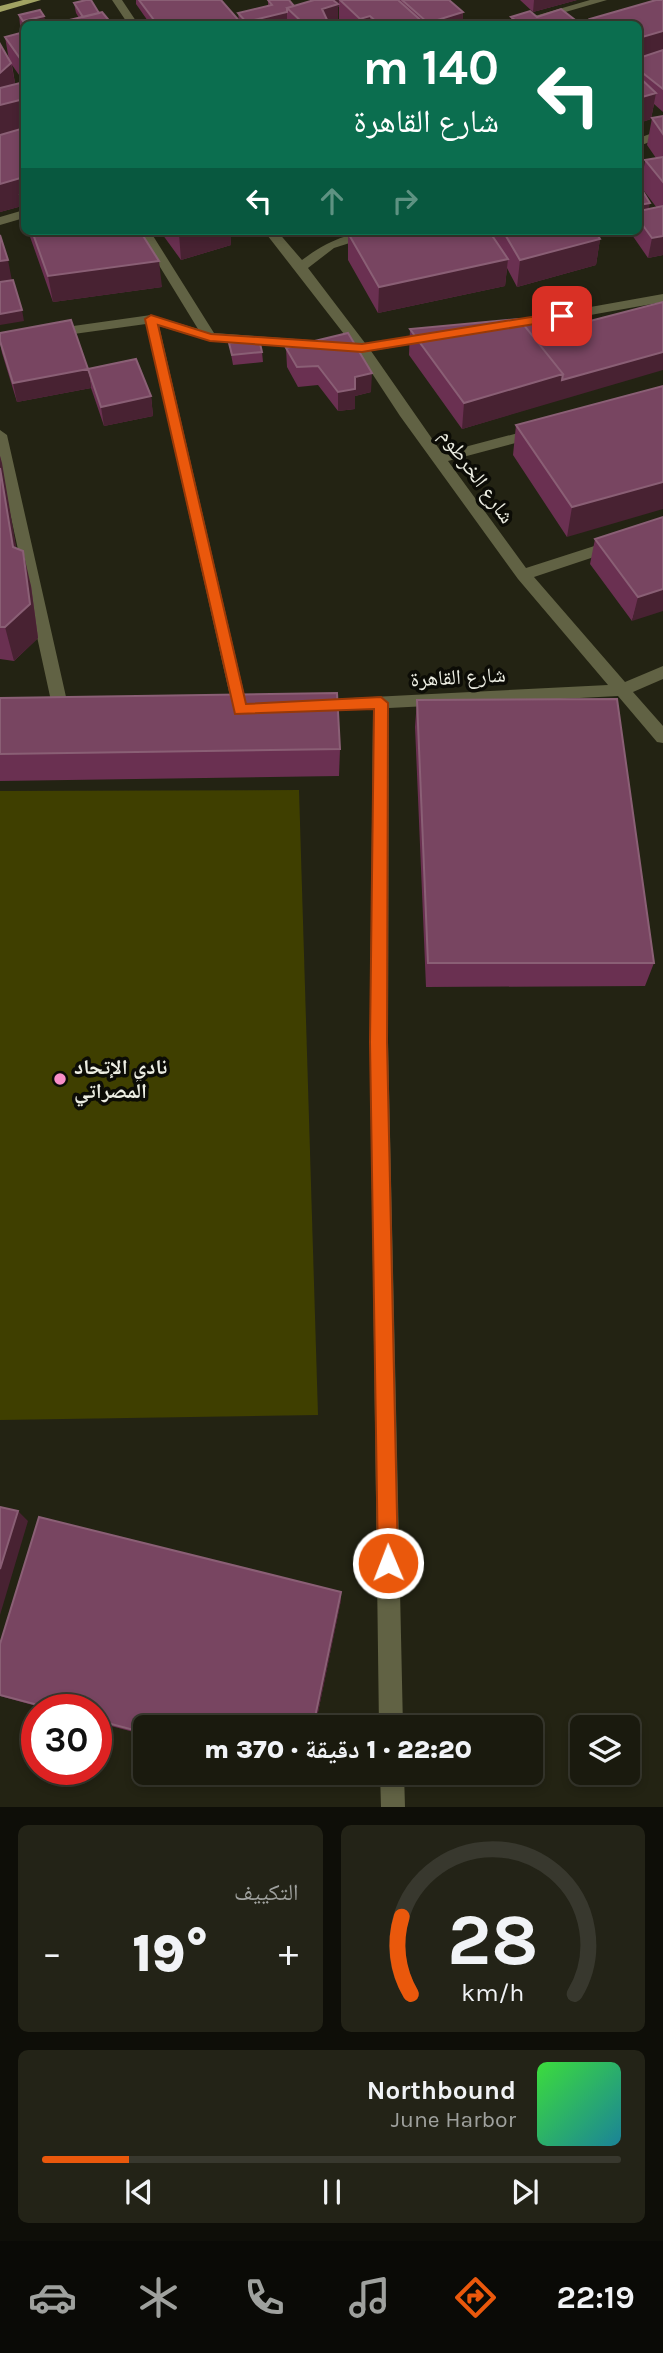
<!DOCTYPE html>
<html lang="ar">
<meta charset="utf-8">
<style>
body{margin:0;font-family:Karla,"Noto Naskh Arabic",sans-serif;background:#232317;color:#f1f3f6;direction:rtl;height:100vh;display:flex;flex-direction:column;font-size:26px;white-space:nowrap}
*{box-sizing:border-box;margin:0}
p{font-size:23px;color:#9fa19e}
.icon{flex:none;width:38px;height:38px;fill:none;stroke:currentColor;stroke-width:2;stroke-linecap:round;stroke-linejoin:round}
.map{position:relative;height:1807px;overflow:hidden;direction:ltr}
.side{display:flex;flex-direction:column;gap:18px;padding:18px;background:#0e0e08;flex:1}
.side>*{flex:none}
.guide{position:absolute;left:21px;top:21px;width:621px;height:214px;border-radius:10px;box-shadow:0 4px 10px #0003,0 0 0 2px #38382e;direction:rtl;background:#0b6e4f;color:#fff;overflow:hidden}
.fabs{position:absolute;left:570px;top:1715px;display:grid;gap:14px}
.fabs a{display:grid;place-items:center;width:70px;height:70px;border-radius:10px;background:#1a1a0e;box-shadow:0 4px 10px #0003,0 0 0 2px #38382e;font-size:35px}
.speed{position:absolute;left:21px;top:1694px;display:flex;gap:14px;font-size:35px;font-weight:700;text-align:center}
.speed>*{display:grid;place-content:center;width:91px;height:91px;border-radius:50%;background:#1a1a0e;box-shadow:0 4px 10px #0003,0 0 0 2px #38382e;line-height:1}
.speed .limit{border:10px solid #d22;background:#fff;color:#111}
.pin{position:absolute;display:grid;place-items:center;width:60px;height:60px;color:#fff;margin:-30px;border-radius:14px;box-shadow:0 4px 10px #0006}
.me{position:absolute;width:77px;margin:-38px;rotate:359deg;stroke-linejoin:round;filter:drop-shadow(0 0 5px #0008)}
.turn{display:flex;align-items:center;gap:24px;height:147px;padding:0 28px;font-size:32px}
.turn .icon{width:91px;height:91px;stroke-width:2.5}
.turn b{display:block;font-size:49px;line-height:60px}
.lanes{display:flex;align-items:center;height:66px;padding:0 28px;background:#0003;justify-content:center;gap:35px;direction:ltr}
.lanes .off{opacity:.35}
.big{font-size:52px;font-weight:800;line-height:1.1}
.side .card{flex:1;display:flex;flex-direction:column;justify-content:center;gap:10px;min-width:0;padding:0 24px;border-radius:10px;background:#232317}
.side .dial{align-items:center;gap:0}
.dial svg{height:182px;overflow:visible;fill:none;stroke:#38382e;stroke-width:7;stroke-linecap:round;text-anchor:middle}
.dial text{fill:#f1f3f6;stroke:none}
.song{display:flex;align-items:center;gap:21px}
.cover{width:84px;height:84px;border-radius:10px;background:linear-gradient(135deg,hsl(120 70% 55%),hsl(190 70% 35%))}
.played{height:7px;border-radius:4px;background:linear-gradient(90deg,#ea580c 15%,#38382e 15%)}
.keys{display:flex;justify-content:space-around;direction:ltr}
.heat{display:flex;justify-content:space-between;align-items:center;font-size:38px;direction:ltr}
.side .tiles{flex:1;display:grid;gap:18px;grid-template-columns:1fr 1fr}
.card:last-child{grid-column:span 2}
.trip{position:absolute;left:133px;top:1715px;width:410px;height:70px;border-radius:10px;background:#1a1a0e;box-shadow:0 4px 10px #0003,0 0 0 2px #38382e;font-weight:800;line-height:70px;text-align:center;direction:rtl}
.dock{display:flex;height:112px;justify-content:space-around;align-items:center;background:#0a0a06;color:#9fa19e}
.dock .icon{width:49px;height:49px}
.dock .selected{color:#ea580c}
.dock b{font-size:32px;color:#f1f3f6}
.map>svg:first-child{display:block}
</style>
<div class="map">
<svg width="663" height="1807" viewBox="0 0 663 1807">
<rect width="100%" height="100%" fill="#232313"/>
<path fill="#3f3f00" d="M299 790 318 1415 0 1420V791Z"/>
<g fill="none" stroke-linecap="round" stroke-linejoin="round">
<path fill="#616244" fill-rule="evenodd" d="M112 0H122L138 24H128Z
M590 0H607L524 24H507Z
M663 129V137L639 146V138Z
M24 210V218L0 225V217Z
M138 231H150L214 333 351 343 264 231H277L302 260C330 239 352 231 387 231L334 248 308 268 365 343 437 334 439 337 432 341 371 351 442 453 537 428 542 430V436L448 461 526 568 613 540 618 541 620 545 618 549 534 577 625 682 663 666V679L633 692 663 726V743L657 742 618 696 389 708 388 1042 403 1727H379L370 1042 373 709 313 712 305 706 313 700 608 685 518 579 400 416 358 352 210 341 159 326 248 710 240 716 234 714 146 324 52 337 45 333 52 329 151 315 198 329Z
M663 294V302L501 331 494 327 501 323Z
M0 430 7 435 69 710 61 716 53 710 0 467Z
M380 1773H404L405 1807H381Z"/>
<path fill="#a1a363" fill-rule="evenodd" d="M23 0H41L0 12V6Z"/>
</g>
<path fill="#6a3051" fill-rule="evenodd" d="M136 0H221L239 21 238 13 268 6V0L294 6 314 0H449L463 12 462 24H345L339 19V7H338V24H287V22L278 24H150L136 4Z
M520 0H577L533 12Z
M663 0V112L654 104 651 119 639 123V24H589L590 19Z
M74 3 99 13 79 18 76 13Z
M19 15 44 16 45 24H24V31L20 25Z
M511 17H537L578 24H511Z
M24 32V219L22 206 0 212V44L9 60 5 37ZM12 65 24 82 12 85 15 83Z
M663 116V255L648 258 630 232V231H639V185L649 209 657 208 641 187 645 160 656 158 647 145 652 118Z
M28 231H140L162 287 53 302Z
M160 231H230L231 245 181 260Z
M360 231H595L600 239 596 265 517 287 507 268 505 286 378 313 348 260V233Z
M410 329 558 400 462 429 409 355Z
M0 333 91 388 17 402 2 353 0 343Z
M229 343 262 352 263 362 233 365Z
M286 348 371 392 355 396V409L338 411 318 385 298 387 287 367Z
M88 369 151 396 153 416 104 426 91 388Z
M663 386 567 537 513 455 516 425Z
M0 456 16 548 31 586 38 638 14 661 0 659Z
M663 517 632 621 590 564 595 539Z
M0 698 340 749 339 776 0 781Z
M417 700 654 963 645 986 426 987 415 727Z
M341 1592V1600L315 1727H145V1735L96 1722V1710H51L0 1696V1644Z
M288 1773H305L304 1777Z"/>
<path fill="#482232" d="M328 0H339V7H338V24H322V9Z
M534 0H577L533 12Z
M287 12V22L278 24H246V22Z
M463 12 462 24H428V23Z
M44 16 45 24H24V29L23 21Z
M370 16V24H360V19Z
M663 31V55L639 63V38Z
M11 63 15 83 0 95V73Z
M656 93 651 119 639 123V98Z
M24 99V131L0 137V105Z
M24 177V205L20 195 22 206 0 212V184Z
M650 203 646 222 639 220V205Z
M188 231H230L231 245 181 260 179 234Z
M314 231H328L314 236Z
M663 236V255L648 258 652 238Z
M600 239 596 265 517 287 520 260Z
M508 259 505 286 378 313 379 287Z
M8 260 13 286 0 288V261Z
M159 261 162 287 53 302 48 276Z
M22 310 24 321 0 325V314Z
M663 352V370L462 429 464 403 563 374Z
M88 369 91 388 17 402 13 383Z
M372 373 371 392 355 396V409L338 411V392L355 377Z
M151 396 153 416 104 426 101 407Z
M0 456 2 463 22 582 13 547 0 468Z
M663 482V509L567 537 572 507Z
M23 551 31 586 38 638 14 661 5 627Z
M663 589V611L632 621 638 597Z
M18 1511 28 1521 0 1615V1569Z
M341 1592V1600L315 1727H313Z"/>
<path fill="#784561" stroke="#8a5f75" stroke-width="2" d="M86 0H91L99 13 83 17 74 3Z
M139 0H221L242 24H157Z
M268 0H289L294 6 287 8V12L246 22 238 13 272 5Z
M314 0H333L338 4 322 9 329 24H304L287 8Z
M340 0H398L425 24H379L370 16 360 19Z
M402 0H449L463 12 428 23Z
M656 0H663V31L639 38V24H596L590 19Z
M561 9 579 23 574 24H520L511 17 530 11 537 17Z
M40 10 44 16 23 21 19 15Z
M102 12 112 24H53Z
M24 32V64L5 37Z
M0 44 11 63 0 73Z
M663 50V89L639 70V58Z
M639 77 656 93 639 98Z
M24 82V99L0 105V88Z
M663 116V134L652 118Z
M24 128V177L0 184V135Z
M663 157V182L645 160Z
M639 185 650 203 639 205Z
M24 194V208L20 195Z
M663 206V236L652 238 639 220V211Z
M32 231H140L159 261 48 276Z
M176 231H188L179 234Z
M360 231H489L508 259 379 287 348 233Z
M503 231H595L600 239 520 260Z
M0 235 8 260 0 261Z
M13 280 22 310 0 314V282Z
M663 302V352L562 380 563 374 524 325 590 321Z
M519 319 563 374 464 403 410 329Z
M71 320 88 369 13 383 0 341V333Z
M348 333 372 373 355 377V389L338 392 318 366 297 367 286 348Z
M259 339 262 352 232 355 229 343Z
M136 359 151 396 101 407 88 369Z
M663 386V482L572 507 516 425Z
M0 468 13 547 23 551 30 604 5 627H0Z
M663 517V589L638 597 595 539Z
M337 693 340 749 0 754V698Z
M617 699 654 963H428L417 700Z
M0 1507 18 1511 0 1569Z
M39 1517 341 1592 313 1727H145V1733L96 1720V1710H57L0 1695V1644Z"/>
<path fill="#ea580c" stroke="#983908" stroke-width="2" d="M562 312 566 313V319L362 352 210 341 158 325 246 704 381 697 388 703 387 1042 398 1563 396 1570 388 1573 381 1570 378 1563 370 1042 374 709 235 714 145 319 151 315 211 334 362 344Z"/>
<circle fill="#f98fc9" stroke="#0c0c06" stroke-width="2.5" cx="60" cy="1079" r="7"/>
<g text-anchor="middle" stroke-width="7" stroke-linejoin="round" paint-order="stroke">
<g font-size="21" fill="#edeee3" stroke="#0c0c06">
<text transform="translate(477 476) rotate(54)" y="7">شارع الخرطوم</text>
<text transform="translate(458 677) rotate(-3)" y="7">شارع القاهرة</text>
</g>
<g font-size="21" font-weight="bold" fill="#edeee3" stroke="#0c0c06" text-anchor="start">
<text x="74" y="1074">نادي الإتحاد<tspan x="74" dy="24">المصراتي</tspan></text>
</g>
</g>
</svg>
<div class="fabs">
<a><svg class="icon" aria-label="layers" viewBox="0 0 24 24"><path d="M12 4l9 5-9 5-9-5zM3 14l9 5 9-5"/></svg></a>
</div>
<div class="speed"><div class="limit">30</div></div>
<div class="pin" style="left:562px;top:316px;background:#d93025"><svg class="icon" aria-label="arrive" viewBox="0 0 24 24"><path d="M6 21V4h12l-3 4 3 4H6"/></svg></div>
<svg class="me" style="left:388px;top:1563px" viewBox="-20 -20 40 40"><circle r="17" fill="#ea580c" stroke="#fff" stroke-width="3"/><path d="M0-11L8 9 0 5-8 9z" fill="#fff"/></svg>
<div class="trip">22:20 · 1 دقيقة · 370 m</div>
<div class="guide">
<div class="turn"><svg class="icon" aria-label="left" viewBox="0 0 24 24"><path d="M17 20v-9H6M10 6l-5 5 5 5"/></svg><div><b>140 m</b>شارع القاهرة</div></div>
<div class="lanes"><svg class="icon" aria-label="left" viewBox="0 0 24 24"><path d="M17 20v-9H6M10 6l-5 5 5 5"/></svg><svg class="icon off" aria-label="ahead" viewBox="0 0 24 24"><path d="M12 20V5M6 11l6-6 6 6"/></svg><svg class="icon off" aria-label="right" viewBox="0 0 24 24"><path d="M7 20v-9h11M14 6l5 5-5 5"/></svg></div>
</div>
</div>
<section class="side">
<div class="tiles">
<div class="card dial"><svg viewBox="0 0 100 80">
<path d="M14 69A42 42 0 1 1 86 69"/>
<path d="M14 69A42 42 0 0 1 10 35" stroke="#ea580c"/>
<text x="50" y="56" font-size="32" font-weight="700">28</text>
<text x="50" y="72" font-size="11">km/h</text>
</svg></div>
<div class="card"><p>التكييف</p>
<div class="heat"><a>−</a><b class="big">19°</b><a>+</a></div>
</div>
<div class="card">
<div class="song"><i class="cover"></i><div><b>Northbound</b><p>June Harbor</p></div></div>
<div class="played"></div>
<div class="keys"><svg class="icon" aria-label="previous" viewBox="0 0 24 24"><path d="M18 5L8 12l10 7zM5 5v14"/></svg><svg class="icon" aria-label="pause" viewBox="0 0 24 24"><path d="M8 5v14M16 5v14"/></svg><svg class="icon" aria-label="next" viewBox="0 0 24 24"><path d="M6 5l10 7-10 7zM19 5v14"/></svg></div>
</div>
</div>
</section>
<nav class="dock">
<b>22:19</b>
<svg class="icon selected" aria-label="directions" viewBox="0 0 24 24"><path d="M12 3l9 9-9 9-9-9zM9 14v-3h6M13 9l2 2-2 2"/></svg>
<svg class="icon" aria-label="music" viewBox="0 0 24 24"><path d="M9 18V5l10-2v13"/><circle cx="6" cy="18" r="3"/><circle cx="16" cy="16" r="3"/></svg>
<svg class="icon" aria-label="phone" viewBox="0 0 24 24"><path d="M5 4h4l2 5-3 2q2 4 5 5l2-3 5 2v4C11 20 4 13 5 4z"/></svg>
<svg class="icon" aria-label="climate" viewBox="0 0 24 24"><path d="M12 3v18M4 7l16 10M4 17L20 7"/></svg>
<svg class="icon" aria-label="car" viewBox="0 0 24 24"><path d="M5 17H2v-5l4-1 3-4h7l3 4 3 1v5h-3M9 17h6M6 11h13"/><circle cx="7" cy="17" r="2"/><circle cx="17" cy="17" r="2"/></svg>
</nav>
